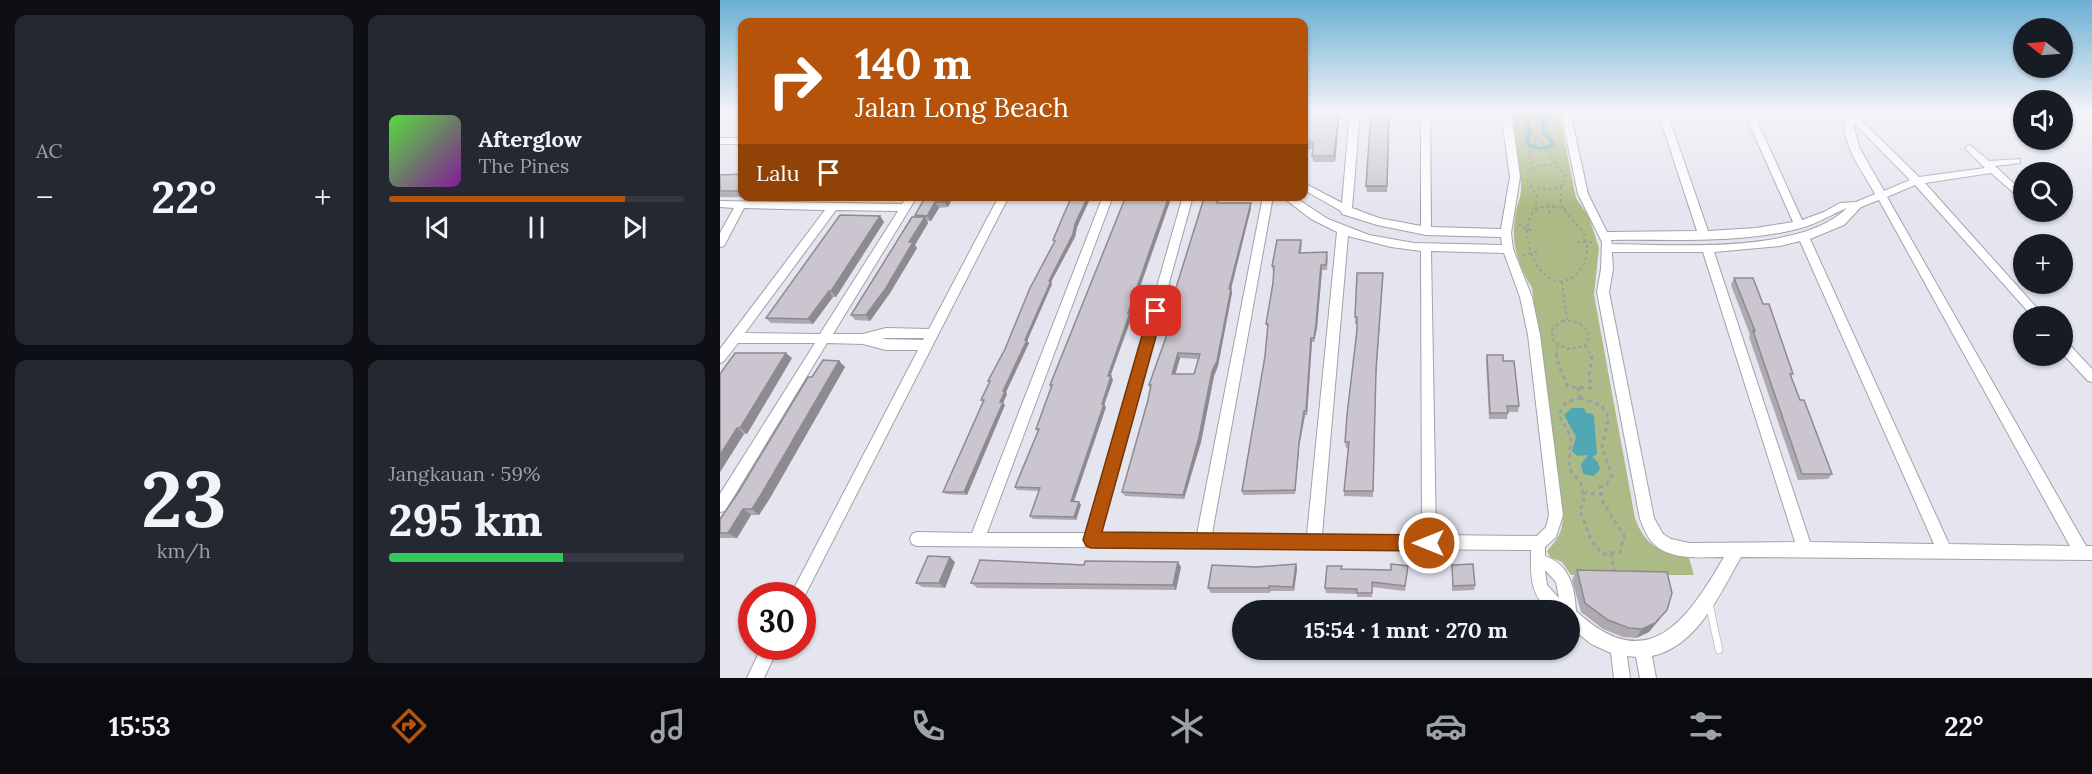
<!DOCTYPE html>
<html lang="id">
<meta charset="utf-8">
<style>
body{margin:0;font-family:Lora,serif;background:#242831;color:#f1f3f6;height:100vh;display:flex;flex-direction:column;font-size:22px;white-space:nowrap}
*{box-sizing:border-box;margin:0}
p{font-size:20px;color:#9ea1a6}
.icon{flex:none;width:33px;height:33px;fill:none;stroke:currentColor;stroke-width:2;stroke-linecap:round;stroke-linejoin:round}
.map{position:relative;flex:1;overflow:hidden}
.panel{display:flex;flex-direction:column;gap:15px;padding:15px;background:#0d0f14;width:720px}
.panel>*{flex:none}
.top-card{position:absolute;left:18px;top:18px;width:570px;height:183px;border-radius:12px;box-shadow:0 2px 4px #0004;background:#b45309;color:#fff;overflow:hidden}
.needle{width:39px;rotate:287deg}
.fabs{position:absolute;left:1293px;top:18px;display:grid;gap:12px}
.fabs a{display:grid;place-items:center;width:60px;height:60px;border-radius:50%;background:#171b24;box-shadow:0 2px 4px #0004;font-size:30px}
.speed{position:absolute;left:18px;top:582px;display:flex;gap:12px;font-size:30px;font-weight:700;text-align:center}
.speed>*{display:grid;place-content:center;width:78px;height:78px;border-radius:50%;background:#171b24;box-shadow:0 2px 4px #0004;line-height:1}
.speed .limit{border:9px solid #d22;background:#fff;color:#111}
.pin{position:absolute;display:grid;place-items:center;width:51px;height:51px;color:#fff;margin:-26px;border-radius:12px;box-shadow:0 3px 9px #0006}
.me{position:absolute;width:66px;margin:-33px;rotate:270deg;stroke-linejoin:round;filter:drop-shadow(0 0 4px #0008)}
.turn{display:flex;align-items:center;gap:21px;height:126px;padding:0 18px;font-size:27px}
.turn .icon{width:78px;height:78px;stroke-width:2.5}
.turn b{display:block;font-size:42px;line-height:51px}
.then{display:flex;align-items:center;height:57px;padding:0 18px;background:#0003;gap:12px;font-size:22px}
.big{font-size:45px;font-weight:700;line-height:1.1}
.panel .widget{flex:1;display:flex;flex-direction:column;justify-content:center;gap:9px;min-width:0;padding:0 21px;border-radius:12px;background:#242831}
.panel .dial{align-items:center;gap:0}
.dial b{font-size:78px;line-height:1}
.song{display:flex;align-items:center;gap:18px}
.cover{width:72px;height:72px;border-radius:9px;background:linear-gradient(135deg,hsl(110 70% 55%),hsl(290 70% 35%))}
.played{height:6px;border-radius:3px;background:linear-gradient(90deg,#b45309 80%,#363941 80%)}
.keys{display:flex;justify-content:space-around;direction:ltr}
.heat{display:flex;justify-content:space-between;align-items:center;font-size:33px;direction:ltr}
.charge{height:9px;border-radius:4px;background:linear-gradient(90deg,#34c759 59%,#363941 0)}
.panel .tiles{flex:1;display:grid;gap:15px;grid-template-columns:repeat(2,1fr)}
.trip{position:absolute;left:512px;top:600px;width:348px;height:60px;border-radius:30px;background:#171b24;box-shadow:0 2px 4px #0004;font-weight:700;line-height:60px;text-align:center}
.tab-bar{display:flex;height:96px;justify-content:space-around;align-items:center;background:#090b0e;color:#9ea1a6}
.tab-bar .icon{width:42px;height:42px}
.tab-bar .active{color:#b45309}
.tab-bar b{font-size:27px;color:#f1f3f6}
main{display:flex;flex:1;min-height:0}
.map>svg:first-child{display:block}
</style>
<main>
<section class="panel">
<div class="tiles">
<div class="widget"><p>AC</p>
<div class="heat"><a>−</a><b class="big">22°</b><a>+</a></div>
</div>
<div class="widget">
<div class="song"><i class="cover"></i><div><b>Afterglow</b><p>The Pines</p></div></div>
<div class="played"></div>
<div class="keys"><svg class="icon" aria-label="previous" viewBox="0 0 24 24"><path d="M18 5L8 12l10 7zM5 5v14"/></svg><svg class="icon" aria-label="pause" viewBox="0 0 24 24"><path d="M8 5v14M16 5v14"/></svg><svg class="icon" aria-label="next" viewBox="0 0 24 24"><path d="M6 5l10 7-10 7zM19 5v14"/></svg></div>
</div>
<div class="widget dial"><b>23</b><p>km/h</p></div>
<div class="widget"><p>Jangkauan · 59%</p><b class="big">295 km</b><div class="charge"></div></div>
</div>
</section>
<div class="map">
<svg width="1372" height="678" viewBox="0 0 1372 678">
<rect width="100%" height="100%" fill="#e4e5ef"/>
<path fill="#acbb85" d="M791 112H839L856 198 869 217 879 248 874 295 915 518C924 545 942 554 969 558L974 575H851L842 562 830 557 827 551C839 538 843 531 843 513L812 288C797 264 790 240 796 213 797 203 802 196 801 186 800 161 794 136 791 112Z"/>
<path fill="#51a7b3" fill-rule="evenodd" d="M817 117 826 121 825 132 834 141V145C825 152 813 151 805 143L808 132 806 121 810 118ZM812 120 822 122 821 133 830 141 829 145 820 147 810 144 809 139 812 134 809 124Z
M852 408H864L866 413 873 414 874 417 877 454 872 457 877 461 880 469 874 476 863 474 861 464 868 455 857 456 852 451 856 437 844 415Z"/>
<g fill="none" stroke-linecap="round" stroke-linejoin="round">
<defs>
<path id="service-far1" d="M0 120 5 115 3 112"/>
<path id="service" d="M989 603 999 650"/>
<path id="minor" d="M630 112H640L632 208 659 218 701 226V112H710L711 227 781 229 790 177 781 112H791L800 177 791 233 793 249 812 297 820 335 843 515 836 537 825 547V556C849 564 855 587 856 611 928 678 967 621 1004 557 983 557 951 561 934 544 928 539 923 527 920 519L877 292 881 269 882 242 858 194 841 112H850L868 194 887 232 977 231 938 112H947L988 231 1036 228 1073 222 1024 112H1033L1082 220 1104 212 1120 203 1136 202 1155 194C1142 170 1120 143 1125 115L1124 112H1133L1199 177 1265 168 1245 148 1250 145 1269 161 1300 159V163L1275 166 1304 193V202L1271 173 1205 183 1324 316H1312L1195 185 1167 197 1366 546H1372V560L1021 557C1000 593 978 646 932 656L936 678H920L916 657 907 656 910 678H894L891 653 871 644 849 626V610H830C809 595 811 574 811 550L197 546 192 544 190 539 192 534 197 532 252 533 383 196H393L267 533H366L463 196H473L380 533 477 534 543 196H553L492 534 587 535 617 232 591 219 561 196H573L608 219 649 235 694 243 782 245 781 237 706 235 657 225 622 214 621 211 584 190V183L622 203ZM1133 122 1190 180 1164 191 1139 147ZM1159 200 1350 546 1229 544 1090 239 1124 225 1141 207ZM1127 208C1081 254 955 245 892 244L891 240C951 239 1023 244 1081 228 1097 224 1112 214 1127 208ZM628 236 671 247 701 251 702 535H602ZM1080 241 1214 544 1090 542 994 252 1060 246ZM711 251 784 253 800 297 808 335 829 515 826 527 817 536 716 535ZM892 252H983L1075 542 969 543 951 539 943 534 934 518 889 292 893 269ZM825 570 836 582 839 598 827 585Z
M0 138H22V144H0Z
M279 196H289L82 601V596H70L198 350H166L143 344 107 343 5 511 0 512V494L95 343H18L4 361 0 363V349L105 210 24 208 4 246 0 247V233L14 208 0 207V201L182 204 186 198H194L195 200 113 334H143L166 328 209 329ZM116 210 178 211 100 334 25 333ZM166 338H204L203 340 161 339Z
M1342 339 1346 341 1372 369V382L1368 381 1342 353Z
M42 646H59L44 678H27Z"/>
</defs>
<use href="#service-far1" stroke="#a1a2ab" stroke-width="7"/>
<use href="#service" stroke="#a1a2ab" stroke-width="8"/>
<use href="#minor" stroke="#a1a2ab" stroke-width="2"/>
<path stroke="#9d9da5" stroke-width="2" stroke-dasharray="3 3" stroke-linecap="butt" d="M814 117 823 118 829 123 828 132 837 140 835 147C824 153 813 152 803 144L806 132 804 120Z
M819 135 838 168
M810 150 811 167
M812 150 819 135 815 124 817 112
M807 172C819 161 833 163 845 174L844 184C834 190 826 191 815 187
M807 180 817 196 816 209
M841 187C841 192 840 201 842 206 850 222 867 227 867 249 867 260 862 271 853 277 812 305 778 184 846 210
M828 205 830 216
M798 224 814 232
M857 242H875
M803 256 817 251
M842 282 847 320
M842 321C854 320 864 323 869 335L865 346 848 349 834 342 831 330Z
M865 346 871 355
M836 355 838 346"/>
<path stroke="#9d9da5" stroke-width="3" stroke-dasharray="4 4" stroke-linecap="butt" d="M836 353 839 366 848 387 871 388 869 376 872 356 870 353
M858 387 860 398
M860 398 881 405 889 418 882 447 892 475 887 484 880 487 883 502 904 536 900 552 882 554 871 540 860 511 864 499 861 483 849 468 851 437 839 415 846 402Z
M863 493 881 494
M891 553 895 574"/>
<use href="#service-far1" stroke="#fff" stroke-width="5"/>
<use href="#service" stroke="#fff" stroke-width="7"/>
<use href="#minor" fill="#fff" fill-rule="evenodd"/>
</g>
<path fill="#aea9b1" fill-rule="evenodd" d="M584 112H620L615 162H593L592 156 593 149H584Z
M669 112 667 192H647L646 186Z
M22 174V196H173L172 198 0 197V175Z
M206 196 233 197 228 207 219 208 211 221H207L208 223 195 245 197 248 170 293 150 321 135 320 131 315 195 217V215Z
M370 199 357 227 355 237 331 282 332 284 307 341 309 343 286 392 287 394 283 403 285 405 247 495 226 494 223 492 263 402 261 400 270 383 268 381 285 349 334 242 333 240Z
M500 203H531V208L511 289 512 293 498 366 494 376 481 442 464 499 405 496 402 492 428 400 430 388 429 385 451 323 454 311H452L450 307ZM460 358 478 359 474 374H455Z
M160 216 164 222 116 297H113L93 324 51 323 46 318Z
M581 240 582 244 581 253 608 257 607 270H602L597 328 594 342H592L587 415H585L579 447 575 494 523 495 522 491 545 356 548 328 546 324 553 283 554 271H553L552 266Z
M1014 278 1043 304 1073 374 1071 376 1080 400 1112 474 1108 479 1078 480 1029 337 1030 335 1011 285Z
M663 279 656 376 653 497 624 496V491L628 448H626L625 442 637 324H635V317Z
M411 313 412 316 390 376 393 380 384 405 386 407 354 501 361 505 356 520 313 519 310 516 319 491 297 490 295 487 318 432 316 429 331 388 330 385Z
M767 355 783 361 799 406 798 412H788L787 419H769L766 361Z
M72 358 27 434H24L0 472V374Z
M119 361 125 367 50 498 39 515H31L17 538H0V519L18 493 92 377Z
M235 562 225 588 202 587 196 583Z
M576 564 577 569 574 591H551L550 593H491L488 588 537 567Z
M364 565 461 567 456 590 257 588 251 583Z
M732 565 755 585 754 590 732 591Z
M622 566V569L671 570 688 566 685 591 652 587V597H637V594L606 593 605 588Z
M857 570 940 619 929 632 916 638 903 637 883 629 861 612 852 580Z"/>
<path fill="#8d8a90" d="M619 112H620L615 162 614 156Z
M227 196 233 197 228 207 224 202Z
M368 196 370 199 357 227 355 237 331 282 332 284 307 341 309 343 286 392 287 394 283 403 285 405 247 495 244 492 280 402 283 391 329 281Z
M449 196H452L411 313 412 316 389 380 388 376 408 313Z
M215 202 219 208 211 221 207 216Z
M531 203V208L511 289 512 293 498 366 494 376 481 442 464 499 463 495 509 289Z
M160 216 164 222 116 297 111 291Z
M205 217 208 223 195 245 197 248 170 293 150 321 146 315Z
M601 265 602 270 597 328 594 342V338Z
M663 273 656 376 653 497 656 370Z
M109 291 113 297 93 324 88 319Z
M591 338 592 342 587 415 586 411Z
M66 353 72 358 27 434 20 428Z
M458 353 460 358 454 379 452 374Z
M119 361 125 367 50 498 39 515 32 509Z
M391 376 393 380 384 405 386 407 353 504 351 501Z
M584 411 585 415 579 447 575 494V490L579 443Z
M17 428 24 434 0 472V455Z
M359 502 361 505 356 520 354 517Z
M23 509 31 515 17 538 8 533Z
M230 557 235 562 225 588 219 583Z
M458 562 461 567 456 590 453 585Z
M576 564 577 569 574 591 573 587Z
M947 610 929 632 916 638 922 629Z"/>
<path fill="#cac5ce" stroke="#8d8a90" stroke-width="1.5" fill-rule="evenodd" d="M584 112H619L614 156H592L594 142H584Z
M651 112H669L667 186H646Z
M22 174V191H0V175Z
M206 196H227L224 202H215L207 216 195 215Z
M352 196H368L355 224 353 234 329 281H331L305 340H307L283 391H285L280 402H283L244 492H223L264 400H261L270 381H268L285 349 310 288 335 241 333 240 344 214Z
M406 196H449L408 313H410L388 376H391L382 404H384L351 501 359 502 354 517 310 516 320 488 295 487 319 429H316L332 385H330Z
M484 198H499L497 203H531L509 289H511L497 361 492 371 479 437 463 495 402 492 428 400 431 385H429L451 323 455 307H450ZM458 353 480 354 474 374H452Z
M120 215 160 216 111 291H109L88 319 46 318Z
M192 217H205L189 242H193L166 288 146 315H131Z
M557 240H581L579 253 607 252 606 265H601L596 324 594 338H591L586 411H584L579 443 575 490 522 491 545 356 548 324H546L553 283 554 266H552Z
M637 273H663L656 370 653 491H624L629 442H625L627 415 637 330V317H635Z
M1014 278H1033L1043 304H1049L1073 374H1070L1080 400H1084L1112 474H1082L1033 331H1035Z
M15 353H66L20 428H17L0 455V374Z
M767 355H783V361H794L799 406H787L788 413H770Z
M103 360 119 361 42 493 32 509H23L8 533H0V519L18 493 88 377H92Z
M208 556 230 557 219 583H196Z
M260 560 364 565 365 561 458 562 453 585 251 583Z
M576 564 573 587 549 586V588H488L492 565 537 567Z
M671 564 688 566 685 586 652 582V593H637V589L605 588 607 566H622L621 569 671 570Z
M753 564 755 585 733 586 732 565Z
M857 570 947 572 952 593 947 610 935 623 922 629 909 628 888 620 865 603Z"/>
<linearGradient id="sky" x2="0" y2="1"><stop stop-color="#6bafd3"/><stop offset="0.54" stop-color="#f3f3f8"/><stop offset="1" stop-color="#f3f3f8" stop-opacity="0"/></linearGradient>
<rect width="1372" height="207" fill="url(#sky)"/>
<path fill="#b45309" stroke="#753606" stroke-width="1.5" d="M436 306 443 311 382 532 709 535 715 537 717 543 715 548 709 551 371 548 366 546 363 540 429 311Z"/>
</svg>
<div class="fabs">
<a><svg class="needle" viewBox="-14 -14 28 28"><path d="M0-13l5 13h-10z" fill="#e53935"/><path d="M0 13l5-13h-10z" fill="#9ea1a6"/></svg></a>
<a><svg class="icon" aria-label="sound" viewBox="0 0 24 24"><path d="M4 9h4l5-4v14l-5-4H4zM17 9q2 3 0 6"/></svg></a>
<a><svg class="icon" aria-label="search" viewBox="0 0 24 24"><circle cx="10" cy="10" r="6"/><path d="M15 15l6 6"/></svg></a>
<a>+</a>
<a>−</a>
</div>
<div class="speed"><div class="limit">30</div></div>
<div class="pin" style="left:436px;top:311px;background:#d93025"><svg class="icon" aria-label="arrive" viewBox="0 0 24 24"><path d="M6 21V4h12l-3 4 3 4H6"/></svg></div>
<svg class="me" style="left:709px;top:543px" viewBox="-20 -20 40 40"><circle r="17" fill="#b45309" stroke="#fff" stroke-width="3"/><path d="M0-11L8 9 0 5-8 9z" fill="#fff"/></svg>
<div class="trip">15:54 · 1 mnt · 270 m</div>
<div class="top-card">
<div class="turn"><svg class="icon" aria-label="right" viewBox="0 0 24 24"><path d="M7 20v-9h11M14 6l5 5-5 5"/></svg><div><b>140 m</b>Jalan Long Beach</div></div>
<div class="then">Lalu<svg class="icon" aria-label="arrive" viewBox="0 0 24 24"><path d="M6 21V4h12l-3 4 3 4H6"/></svg></div>
</div>
</div>
</main>
<nav class="tab-bar">
<b>15:53</b>
<svg class="icon active" aria-label="directions" viewBox="0 0 24 24"><path d="M12 3l9 9-9 9-9-9zM9 14v-3h6M13 9l2 2-2 2"/></svg>
<svg class="icon" aria-label="music" viewBox="0 0 24 24"><path d="M9 18V5l10-2v13"/><circle cx="6" cy="18" r="3"/><circle cx="16" cy="16" r="3"/></svg>
<svg class="icon" aria-label="phone" viewBox="0 0 24 24"><path d="M5 4h4l2 5-3 2q2 4 5 5l2-3 5 2v4C11 20 4 13 5 4z"/></svg>
<svg class="icon" aria-label="climate" viewBox="0 0 24 24"><path d="M12 3v18M4 7l16 10M4 17L20 7"/></svg>
<svg class="icon" aria-label="car" viewBox="0 0 24 24"><path d="M5 17H2v-5l4-1 3-4h7l3 4 3 1v5h-3M9 17h6M6 11h13"/><circle cx="7" cy="17" r="2"/><circle cx="17" cy="17" r="2"/></svg>
<svg class="icon" aria-label="filters" viewBox="0 0 24 24"><path d="M4 7h16M4 17h16"/><circle cx="9" cy="7" r="2"/><circle cx="15" cy="17" r="2"/></svg>
<b>22°</b>
</nav>
